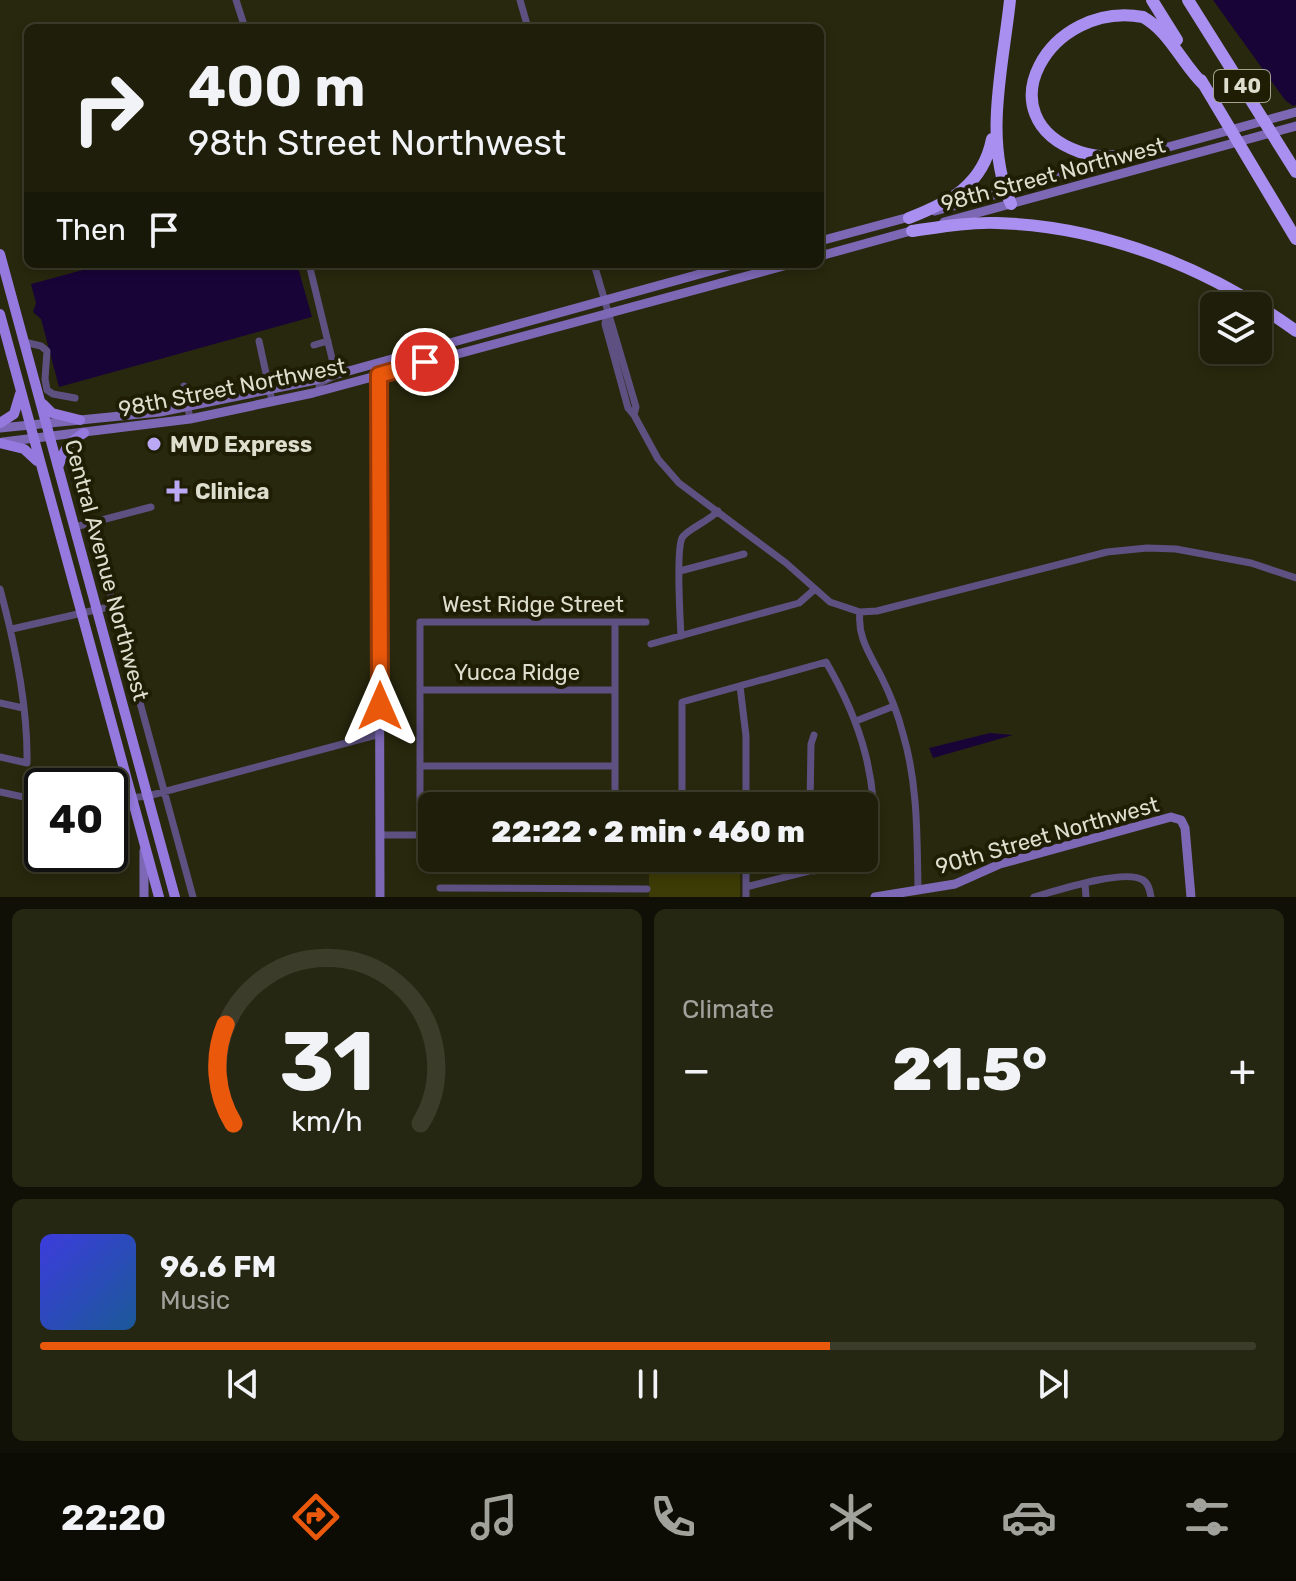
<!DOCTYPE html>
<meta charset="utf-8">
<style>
body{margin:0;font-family:Rubik,sans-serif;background:#262713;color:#f1f3f6;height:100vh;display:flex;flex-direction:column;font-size:30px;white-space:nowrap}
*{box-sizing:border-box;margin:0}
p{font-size:26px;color:#a1a29c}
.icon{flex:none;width:44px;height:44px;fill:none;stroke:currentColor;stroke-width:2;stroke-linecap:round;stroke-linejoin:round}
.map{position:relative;height:897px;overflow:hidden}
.panel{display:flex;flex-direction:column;gap:12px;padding:12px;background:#101006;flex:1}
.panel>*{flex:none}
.top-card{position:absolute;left:24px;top:24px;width:800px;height:244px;border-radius:12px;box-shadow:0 4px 12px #0003,0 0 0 2px #3c3c2b;background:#1e1e0a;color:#f1f3f6;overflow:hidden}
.buttons{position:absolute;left:1200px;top:292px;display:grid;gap:16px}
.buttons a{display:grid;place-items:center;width:72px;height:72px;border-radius:12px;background:#1e1e0a;box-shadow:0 4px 12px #0003,0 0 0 2px #3c3c2b;font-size:40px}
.speed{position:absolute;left:24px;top:768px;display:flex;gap:16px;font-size:40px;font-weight:700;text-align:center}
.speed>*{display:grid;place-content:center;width:104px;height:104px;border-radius:50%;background:#1e1e0a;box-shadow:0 4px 12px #0003,0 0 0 2px #3c3c2b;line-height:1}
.speed .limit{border:4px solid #111;border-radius:12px;background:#fff;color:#111}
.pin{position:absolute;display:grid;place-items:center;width:68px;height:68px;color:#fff;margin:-34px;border:4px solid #fff;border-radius:50%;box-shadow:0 2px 8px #0007}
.me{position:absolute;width:88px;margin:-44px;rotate:0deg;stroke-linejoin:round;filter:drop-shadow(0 0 6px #0008)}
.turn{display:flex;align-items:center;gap:28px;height:168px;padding:0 32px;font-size:36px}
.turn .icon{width:104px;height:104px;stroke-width:2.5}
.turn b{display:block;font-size:56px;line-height:68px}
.then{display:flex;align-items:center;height:76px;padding:0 32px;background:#0003;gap:16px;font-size:30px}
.big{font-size:60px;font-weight:800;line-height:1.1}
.panel .card{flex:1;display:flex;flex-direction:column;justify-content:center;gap:12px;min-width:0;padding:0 28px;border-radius:12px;background:#262713}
.panel .dial{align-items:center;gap:0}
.dial svg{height:208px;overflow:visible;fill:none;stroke:#3c3c2b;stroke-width:7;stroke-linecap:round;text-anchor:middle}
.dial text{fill:#f1f3f6;stroke:none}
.song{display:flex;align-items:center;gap:24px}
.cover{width:96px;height:96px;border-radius:12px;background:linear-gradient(135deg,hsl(240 70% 55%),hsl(210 70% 35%))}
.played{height:8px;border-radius:4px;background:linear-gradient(90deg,#ea580c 65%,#3c3c2b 65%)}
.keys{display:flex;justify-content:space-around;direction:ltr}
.heat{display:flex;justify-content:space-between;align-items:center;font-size:44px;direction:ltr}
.panel .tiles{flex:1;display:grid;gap:12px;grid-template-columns:1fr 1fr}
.card:last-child{grid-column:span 2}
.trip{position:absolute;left:418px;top:792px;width:460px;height:80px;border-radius:12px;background:#1e1e0a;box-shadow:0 4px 12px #0003,0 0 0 2px #3c3c2b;font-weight:800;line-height:80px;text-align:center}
.tab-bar{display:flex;height:128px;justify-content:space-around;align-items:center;background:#0c0c04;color:#a1a29c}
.tab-bar .icon{width:56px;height:56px}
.tab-bar .on{color:#ea580c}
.tab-bar b{font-size:36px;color:#f1f3f6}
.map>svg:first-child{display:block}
</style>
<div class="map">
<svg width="1296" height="897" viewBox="0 0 1296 897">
<rect width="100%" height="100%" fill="#28280e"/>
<path fill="#3d3b06" d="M649 858H740V897H649Z"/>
<path fill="#190438" d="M1213 0H1296V105L1293 106 1285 100Z
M105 264H297L312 317 59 387 41 319 33 312 36 303 31 284Z
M990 733 1013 735 933 758 929 748Z"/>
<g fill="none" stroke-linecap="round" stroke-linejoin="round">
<path stroke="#5e5182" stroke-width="7" d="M236 0 245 28
M520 0 528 28
M309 264 336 375 320 383 318 392
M594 264 636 407 634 415 628 408 605 324 607 312
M259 341 272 401
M24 342 41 346 47 351 45 379 47 390 53 394 75 398
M314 345 328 341
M184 386 190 419
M634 415 658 459 679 483 786 563 830 602 860 612C857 637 870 654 881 676 890 694 898 714 903 734 918 784 917 837 918 889
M91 523 193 897
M75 527 151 507
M680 571 744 554
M0 589C15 644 28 705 27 763L0 757
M860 612 877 611 1107 552 1147 548 1176 549 1251 563 1296 578
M615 622V806
M12 629 113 606
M681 636C680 617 676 551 682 538 686 530 709 521 718 511
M651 644 799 603 815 589
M740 686 746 736V806
M420 690H615
M0 703 23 708
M856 721 894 706
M420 766H615
M0 792 42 801
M110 800 148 796 380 734
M682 806V702L826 662C864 727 877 780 875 854L864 857
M810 806 811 744 814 735
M380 835H432
M420 835V622H646
M812 858 814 871
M1085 883 1086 897
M746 887 861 858
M440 888 647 889
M746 897V858
M1034 897C1055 891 1125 868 1143 880 1149 884 1150 891 1151 897"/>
<path stroke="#7d68b6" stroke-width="9" d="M935 211 1296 112
M944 222 1296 126
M820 241 913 216
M820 256 918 229
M379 375 380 897
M0 428 160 412 316 380 736 264
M3 442 190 419 313 393 791 264
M144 897V851
M875 897 955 884 1000 864 1171 817 1181 820 1185 828 1191 897"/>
<path stroke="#9679de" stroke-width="10" d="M0 254 175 897
M0 314 159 897
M43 404 52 413 80 420
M0 423 14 414 20 394
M0 443 24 449 37 461
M59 465C64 449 69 442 84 433"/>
<path stroke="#a98ff0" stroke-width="12" d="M1010 0C1003 67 983 140 1011 204
M1152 0 1177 40
M1188 0 1296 172
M1201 80 1296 239
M1141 155C1121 156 1100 159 1080 152 982 118 1049 0 1143 17 1170 32 1182 64 1204 85
M909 218C950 202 983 185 992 139
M912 231C940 227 968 222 997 223 1104 226 1209 268 1296 331"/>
</g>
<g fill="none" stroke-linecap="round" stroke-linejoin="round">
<defs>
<path id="route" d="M380 706 379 375 425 362"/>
</defs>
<use href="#route" stroke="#983908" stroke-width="20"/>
<use href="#route" stroke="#ea580c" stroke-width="14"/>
</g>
<g fill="#bca9f5" stroke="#1f1e05" stroke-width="3">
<circle cx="154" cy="444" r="8"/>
<path d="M173 479h8v8h8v8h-8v8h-8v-8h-8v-8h8z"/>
</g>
<g text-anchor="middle" stroke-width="8" stroke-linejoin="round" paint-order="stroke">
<rect fill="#1f1e05" stroke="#a5a492" stroke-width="2" x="1214" y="70" width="56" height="32" rx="6"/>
<g font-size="20" font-weight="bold" fill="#dedece">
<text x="1242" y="93">I 40</text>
</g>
<g font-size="22" fill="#dedece" stroke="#1f1e05">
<text transform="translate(1053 174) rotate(-15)" y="8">98th Street Northwest</text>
<text transform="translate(232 387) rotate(-11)" y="8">98th Street Northwest</text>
<text transform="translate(107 570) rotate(75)" y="8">Central Avenue Northwest</text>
<text x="533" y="612">West Ridge Street</text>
<text x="517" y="680">Yucca Ridge</text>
<text transform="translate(1047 835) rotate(-16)" y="8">90th Street Northwest</text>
</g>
<g font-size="22" font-weight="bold" fill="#dedece" stroke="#1f1e05" text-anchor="start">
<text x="170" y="452">MVD Express</text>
<text x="195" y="499">Clinica</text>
</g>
</g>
</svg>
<div class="buttons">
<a><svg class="icon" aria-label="layers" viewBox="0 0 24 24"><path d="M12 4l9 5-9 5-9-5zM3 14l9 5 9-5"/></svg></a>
</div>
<div class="speed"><div class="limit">40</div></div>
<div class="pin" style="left:425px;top:362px;background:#d93025"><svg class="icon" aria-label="arrive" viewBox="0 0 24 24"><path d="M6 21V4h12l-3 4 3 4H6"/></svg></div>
<svg class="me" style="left:380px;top:706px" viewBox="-20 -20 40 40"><path d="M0-17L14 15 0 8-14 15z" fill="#ea580c" stroke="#fff" stroke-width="4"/></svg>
<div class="trip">22:22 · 2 min · 460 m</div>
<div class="top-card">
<div class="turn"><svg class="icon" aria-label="right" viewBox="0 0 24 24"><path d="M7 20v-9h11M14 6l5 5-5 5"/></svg><div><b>400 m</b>98th Street Northwest</div></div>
<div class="then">Then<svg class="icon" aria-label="arrive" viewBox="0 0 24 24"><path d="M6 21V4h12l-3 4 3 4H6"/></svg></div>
</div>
</div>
<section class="panel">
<div class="tiles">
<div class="card dial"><svg viewBox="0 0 100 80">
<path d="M14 69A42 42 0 1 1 86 69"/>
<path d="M14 69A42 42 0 0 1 11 31" stroke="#ea580c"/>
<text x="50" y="56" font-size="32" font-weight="700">31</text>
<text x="50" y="72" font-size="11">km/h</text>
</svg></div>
<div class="card"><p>Climate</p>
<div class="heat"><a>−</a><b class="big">21.5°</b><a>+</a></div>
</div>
<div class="card">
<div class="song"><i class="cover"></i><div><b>96.6 FM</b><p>Music</p></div></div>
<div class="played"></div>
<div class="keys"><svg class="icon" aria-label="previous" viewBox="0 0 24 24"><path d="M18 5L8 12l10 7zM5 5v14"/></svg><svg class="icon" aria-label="pause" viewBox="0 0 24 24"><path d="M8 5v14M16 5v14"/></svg><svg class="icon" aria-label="next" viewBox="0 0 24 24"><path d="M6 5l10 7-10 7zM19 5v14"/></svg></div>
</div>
</div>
</section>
<nav class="tab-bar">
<b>22:20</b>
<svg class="icon on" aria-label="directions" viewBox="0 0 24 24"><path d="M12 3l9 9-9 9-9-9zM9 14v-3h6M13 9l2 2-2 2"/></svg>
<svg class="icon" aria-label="music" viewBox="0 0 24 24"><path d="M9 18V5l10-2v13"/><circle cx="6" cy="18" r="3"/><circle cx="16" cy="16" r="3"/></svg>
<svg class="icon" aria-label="phone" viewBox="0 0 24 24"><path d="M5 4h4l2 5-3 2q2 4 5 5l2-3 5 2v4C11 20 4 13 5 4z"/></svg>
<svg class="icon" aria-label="climate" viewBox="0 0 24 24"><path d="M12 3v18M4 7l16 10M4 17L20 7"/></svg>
<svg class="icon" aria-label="car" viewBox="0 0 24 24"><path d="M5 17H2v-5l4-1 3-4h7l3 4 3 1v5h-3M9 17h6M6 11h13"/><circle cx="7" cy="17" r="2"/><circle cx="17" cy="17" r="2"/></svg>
<svg class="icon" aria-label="filters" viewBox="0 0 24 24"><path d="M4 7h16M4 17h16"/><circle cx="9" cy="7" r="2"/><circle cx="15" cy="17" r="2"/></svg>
</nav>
